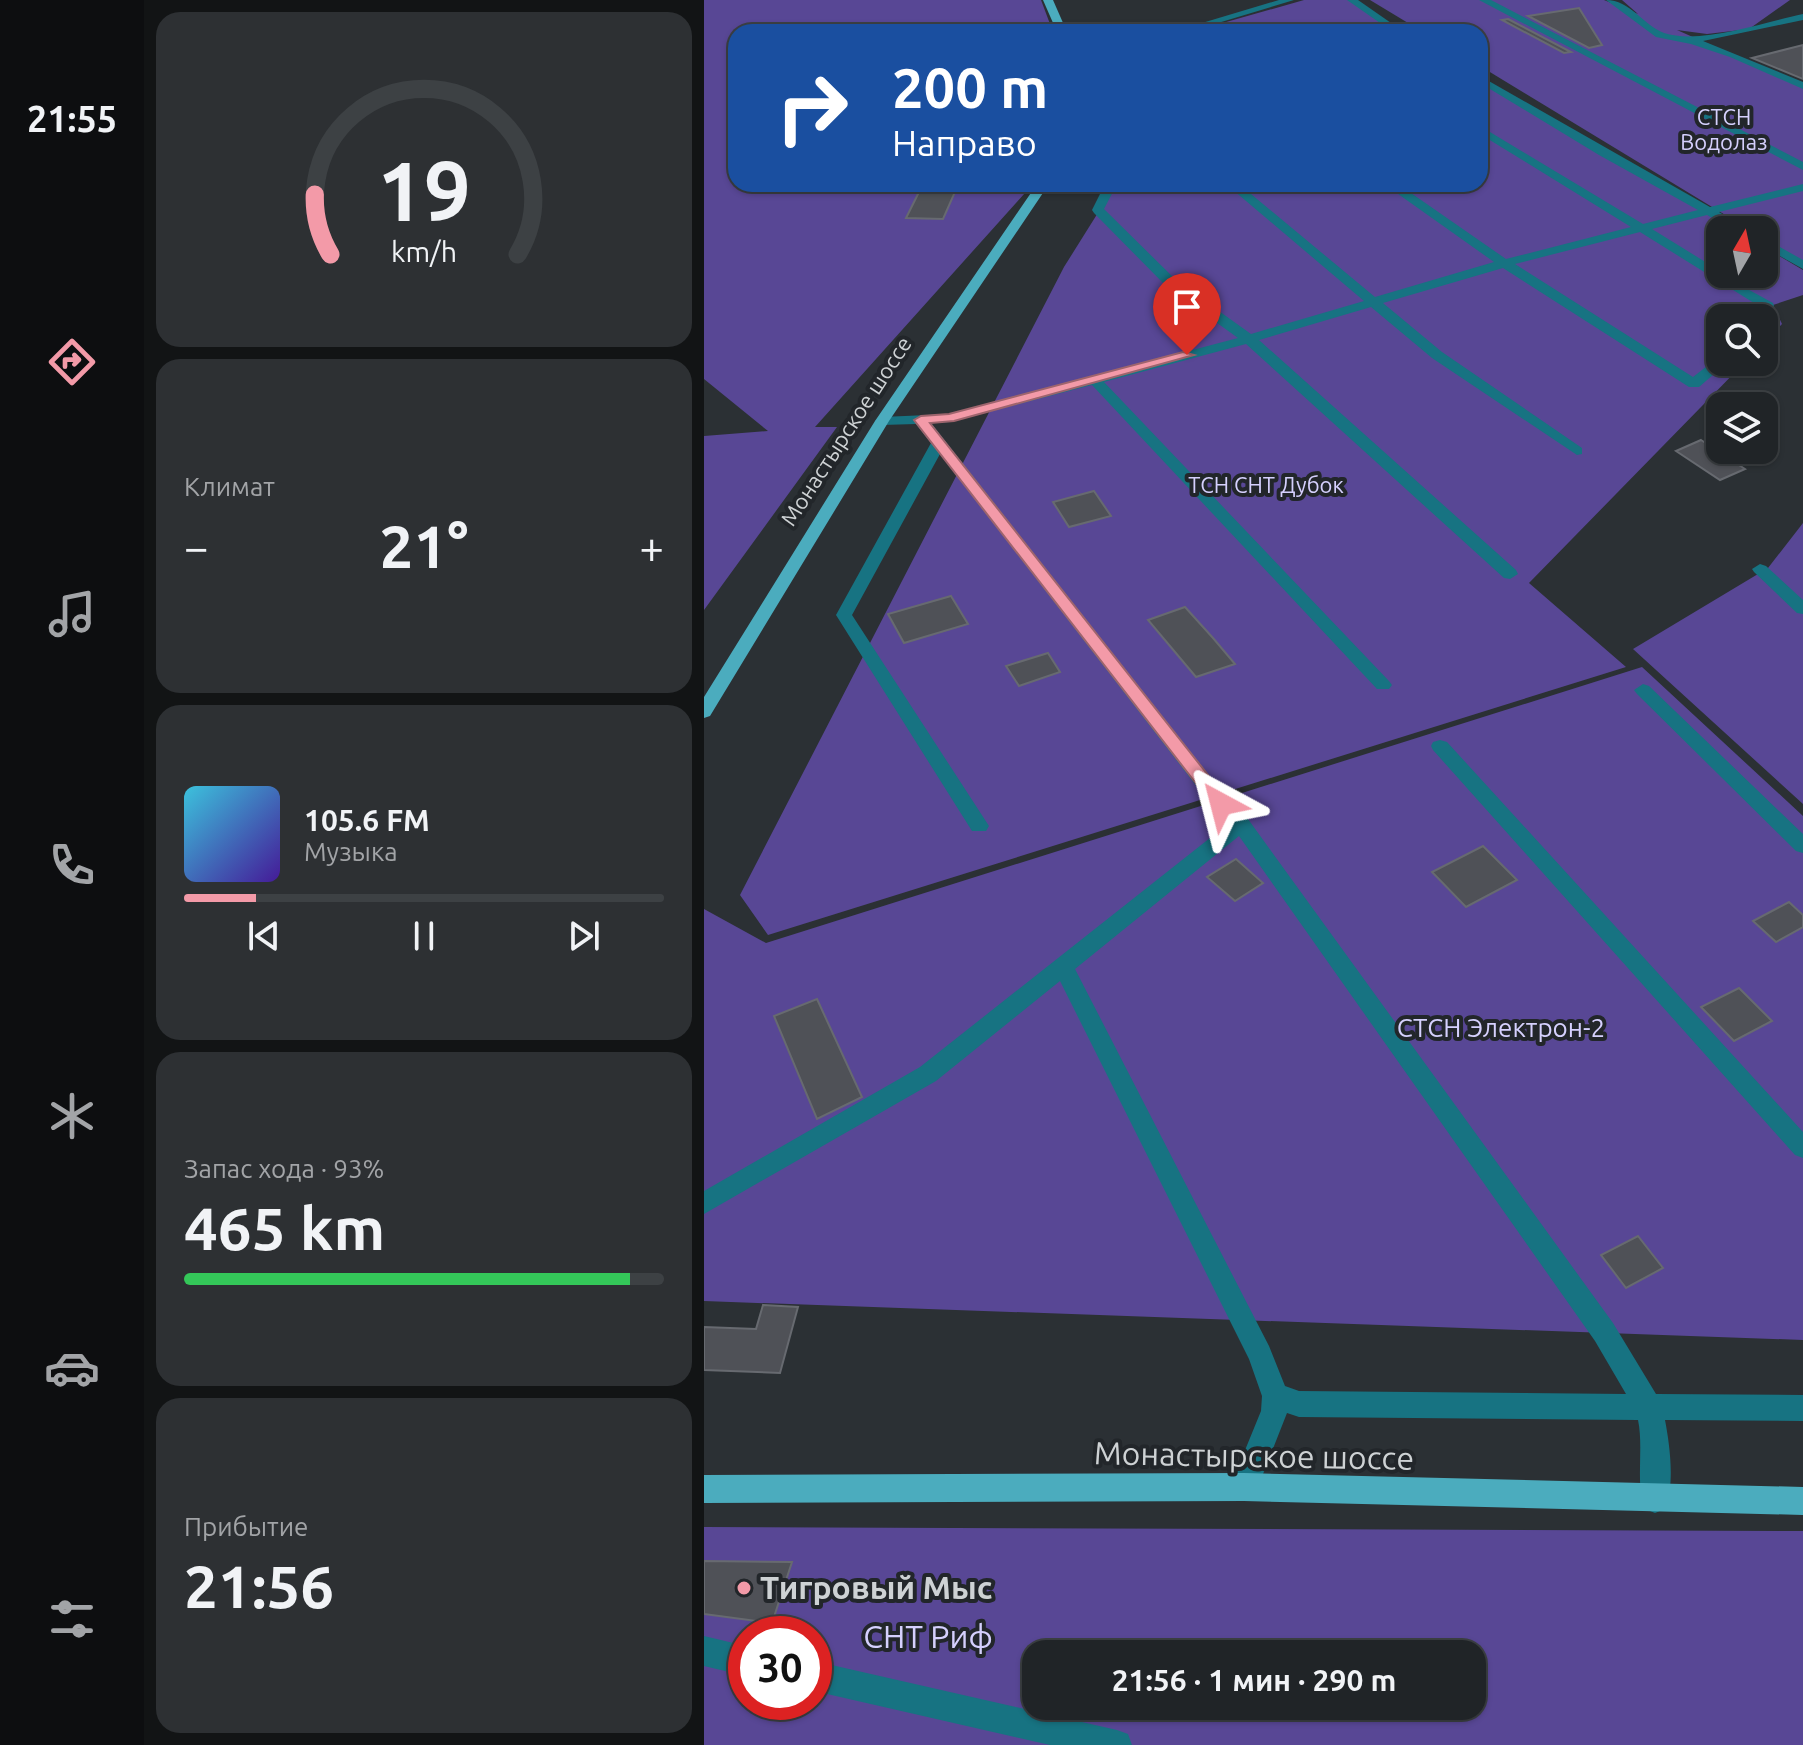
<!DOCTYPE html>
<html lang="ru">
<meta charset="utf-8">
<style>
body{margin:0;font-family:Ubuntu,sans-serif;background:#2d3033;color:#f1f3f6;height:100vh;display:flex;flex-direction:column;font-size:30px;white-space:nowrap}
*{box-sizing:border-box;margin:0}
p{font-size:26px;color:#a2a4a7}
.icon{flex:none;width:44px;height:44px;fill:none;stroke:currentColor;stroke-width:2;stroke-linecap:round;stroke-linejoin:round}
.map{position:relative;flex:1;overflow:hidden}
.details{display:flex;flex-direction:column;gap:12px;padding:12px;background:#121415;width:560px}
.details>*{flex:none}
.banner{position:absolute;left:24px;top:24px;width:760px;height:168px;border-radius:24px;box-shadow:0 2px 6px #0004,0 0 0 2px #3d4144;background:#1a4fa0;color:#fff;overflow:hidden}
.needle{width:52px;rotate:9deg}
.controls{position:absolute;left:1002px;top:216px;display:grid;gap:16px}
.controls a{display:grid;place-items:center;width:72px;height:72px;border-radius:16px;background:#202427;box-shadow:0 2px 6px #0004,0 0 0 2px #3d4144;font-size:40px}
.speed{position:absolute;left:24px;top:1616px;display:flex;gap:16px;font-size:40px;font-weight:700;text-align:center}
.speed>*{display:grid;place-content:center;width:104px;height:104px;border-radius:50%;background:#202427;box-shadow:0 2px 6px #0004,0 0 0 2px #3d4144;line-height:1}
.speed .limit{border:12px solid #d22;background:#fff;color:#111}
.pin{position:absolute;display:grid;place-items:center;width:68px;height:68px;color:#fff;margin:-82px -34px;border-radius:50% 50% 50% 0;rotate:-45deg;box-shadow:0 0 8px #0007}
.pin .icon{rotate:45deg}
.me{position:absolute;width:88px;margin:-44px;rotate:322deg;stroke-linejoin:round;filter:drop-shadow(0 0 6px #0008)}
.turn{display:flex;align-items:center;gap:28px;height:168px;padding:0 32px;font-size:36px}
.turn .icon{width:104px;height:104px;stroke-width:2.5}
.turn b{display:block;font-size:56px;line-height:68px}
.big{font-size:60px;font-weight:700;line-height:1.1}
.details .widget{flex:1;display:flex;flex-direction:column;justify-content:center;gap:12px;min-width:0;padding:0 28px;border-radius:24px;background:#2d3033}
.details .dial{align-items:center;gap:0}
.dial svg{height:208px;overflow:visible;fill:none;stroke:#3d4144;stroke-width:7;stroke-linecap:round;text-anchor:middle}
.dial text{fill:#f1f3f6;stroke:none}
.song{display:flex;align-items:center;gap:24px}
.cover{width:96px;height:96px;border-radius:12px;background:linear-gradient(135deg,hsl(190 70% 55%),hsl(260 70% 35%))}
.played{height:8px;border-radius:4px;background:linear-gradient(90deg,#f39aa8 15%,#3d4144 15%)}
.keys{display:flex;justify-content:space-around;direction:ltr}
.heat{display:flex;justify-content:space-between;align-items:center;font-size:44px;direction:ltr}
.charge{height:12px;border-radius:6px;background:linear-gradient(90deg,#34c759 93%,#3d4144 0)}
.trip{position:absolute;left:318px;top:1640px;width:464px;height:80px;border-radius:24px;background:#202427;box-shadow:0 2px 6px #0004,0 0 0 2px #3d4144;font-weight:700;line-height:80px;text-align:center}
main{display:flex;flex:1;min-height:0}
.menu{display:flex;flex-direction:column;width:144px;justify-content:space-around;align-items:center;background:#0d0e10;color:#a2a4a7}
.menu .icon{width:56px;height:56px}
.menu .selected{color:#f39aa8}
.menu b{font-size:36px;color:#f1f3f6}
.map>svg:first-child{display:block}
</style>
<main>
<nav class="menu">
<b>21:55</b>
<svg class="icon selected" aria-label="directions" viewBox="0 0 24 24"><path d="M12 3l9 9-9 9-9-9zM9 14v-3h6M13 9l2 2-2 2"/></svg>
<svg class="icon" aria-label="music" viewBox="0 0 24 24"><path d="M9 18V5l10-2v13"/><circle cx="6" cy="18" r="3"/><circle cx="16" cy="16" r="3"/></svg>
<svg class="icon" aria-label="phone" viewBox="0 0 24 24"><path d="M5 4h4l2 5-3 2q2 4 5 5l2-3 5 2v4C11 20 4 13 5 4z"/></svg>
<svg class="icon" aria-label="climate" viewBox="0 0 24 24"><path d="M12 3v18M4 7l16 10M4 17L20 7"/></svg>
<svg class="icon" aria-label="car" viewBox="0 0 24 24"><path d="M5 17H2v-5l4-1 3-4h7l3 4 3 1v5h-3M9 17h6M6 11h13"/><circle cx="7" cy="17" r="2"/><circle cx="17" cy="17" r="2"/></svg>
<svg class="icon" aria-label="filters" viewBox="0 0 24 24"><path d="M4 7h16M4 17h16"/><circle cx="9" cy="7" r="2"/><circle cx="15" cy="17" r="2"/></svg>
</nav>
<section class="details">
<div class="widget dial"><svg viewBox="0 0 100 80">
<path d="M14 69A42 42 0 1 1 86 69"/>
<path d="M14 69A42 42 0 0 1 8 46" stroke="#f39aa8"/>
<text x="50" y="56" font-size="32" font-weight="700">19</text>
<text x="50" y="72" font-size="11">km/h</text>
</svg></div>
<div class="widget"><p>Климат</p>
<div class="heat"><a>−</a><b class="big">21°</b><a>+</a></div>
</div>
<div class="widget">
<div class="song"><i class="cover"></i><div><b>105.6 FM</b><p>Музыка</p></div></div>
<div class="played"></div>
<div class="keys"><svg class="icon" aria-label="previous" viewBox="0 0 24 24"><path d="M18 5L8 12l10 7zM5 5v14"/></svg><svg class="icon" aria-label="pause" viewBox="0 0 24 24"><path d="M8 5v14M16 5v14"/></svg><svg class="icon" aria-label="next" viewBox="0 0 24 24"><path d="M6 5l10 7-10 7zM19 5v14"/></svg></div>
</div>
<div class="widget"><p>Запас хода · 93%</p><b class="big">465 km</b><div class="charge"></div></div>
<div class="widget"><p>Прибытие</p><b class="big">21:56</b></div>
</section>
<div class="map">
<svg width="1099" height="1745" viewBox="0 0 1099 1745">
<rect width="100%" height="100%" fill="#2b3034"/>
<path fill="#584795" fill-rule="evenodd" d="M0 0H337L349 32H32V184H329L111 427H133L0 610V436L64 431 0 379Z
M600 0H645L699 32H487Z
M666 0H900L934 14 918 0H1086L1045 29 1003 34 973 30 1099 86V262L1060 238V230H1046L776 66V32H719Z
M776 78 1031 230H1016V274H1060V247L1099 270V295L1069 305 1078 324 1060 343V318H1016V362H1041L825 583 922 667 64 935 36 895 360 267 412 184H776Z
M1099 523V804L929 649 1064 568Z
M938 667 1099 816V1340L0 1301V909L62 943Z
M0 1527 1099 1531V1745H0ZM42 1634H110V1702H42ZM332 1654H768V1706H332Z"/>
<path fill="#4f5157" stroke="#676a70" stroke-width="2" d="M875 8 898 45 885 48 824 16Z
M804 19 867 52 860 53 798 20Z
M1099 45V79L1048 58Z
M216 190 251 192 239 219 202 218Z
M997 440 1041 469 1016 480 972 451Z
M390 491 407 516 365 527 349 502Z
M247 596 264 624 200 643 184 614Z
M481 607 509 638 531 664 492 677 444 620Z
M344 653 356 672 315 686 302 666Z
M779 846 813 880 762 907 728 872Z
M532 859 559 883 531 901 503 877Z
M1085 902 1099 915V927L1072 942 1049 921Z
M1035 988 1068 1021 1030 1041 997 1007Z
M113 999 158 1097 113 1119 70 1016Z
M934 1236 959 1268 922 1288 897 1255Z
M59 1305 94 1307 76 1373 0 1370V1327L52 1329Z
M0 1561 88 1562 68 1623 0 1614Z"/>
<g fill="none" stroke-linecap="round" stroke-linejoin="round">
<path fill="#177382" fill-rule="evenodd" d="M575 0H590L484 32H468Z
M643 0H654L700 32H689Z
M775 0H787L1099 162V170Z
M902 0C926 0 939 25 960 33 996 45 1061 22 1099 14V20L999 41 1099 82V89L1026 57 987 44 952 37Z
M776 76 1006 207 1099 184V191L1015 212 1045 230H1030L1003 215 948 229 1016 271V274L1069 303 1074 320 1060 330 1058 308 936 232 811 264 989 377 1012 359 1024 362 995 387H985L799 268 679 303 738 352 878 448V454L873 455 728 358 667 307 555 340 812 570 814 574 806 579 800 578 542 344 400 382 685 681 688 685 685 689H673L388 385 246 422 227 423 527 804 517 811 510 809 236 454 148 615 285 826 282 831H268L132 615 227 443 212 424 178 425 171 421 178 417 246 414 534 338 463 287 390 213 388 210 401 184H413L400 209 473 281 547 334 660 301 522 184H535L671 297 790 262 680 184H694L802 259 927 227 776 134V126L939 224 994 210 895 155 776 83Z
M1060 238 1099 260V269L1060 247Z
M1056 564 1062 566 1099 600V614L1093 613 1050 572 1048 569Z
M939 684 945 686 1099 834V853L1092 851 933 694 930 690Z
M736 740 743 742 1099 1132V1158L1091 1155 729 750 727 746 729 742Z
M537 817 544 819 909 1323 952 1394 1099 1395V1421L961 1420C966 1446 971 1484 961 1509L951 1513 941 1509C931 1485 940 1448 934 1420L595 1417 583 1413 550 1497 540 1501 530 1497 526 1487 557 1411 558 1396 545 1359 356 981 232 1081 0 1214V1191L216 1067 530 819ZM535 836 891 1341 922 1394 595 1391 581 1386 565 1346 371 969Z
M0 1636 42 1646V1676L0 1666Z
M110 1661 413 1730 424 1734 428 1745H346L110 1691Z"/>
<path fill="#4bacbe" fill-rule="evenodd" d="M339 0H349L363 32H353Z
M333 184H345L185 421 6 716 0 718V697L171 421Z
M540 1473 1099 1487V1515L540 1501 0 1503V1475Z"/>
</g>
<path fill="#f39aa8" stroke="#9e646d" stroke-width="2" d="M479 352 490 355 250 421 226 423 523 799 526 804 517 810 511 808 210 420 217 416 245 414Z"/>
<circle fill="#f39aa8" stroke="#22262a" stroke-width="3" cx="40" cy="1588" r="8"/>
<g text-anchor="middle" stroke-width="8" stroke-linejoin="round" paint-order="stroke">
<g font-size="22" fill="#d5d0fd" stroke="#22262a">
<text x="1020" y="125">СТСН<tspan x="1020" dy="25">Водолаз</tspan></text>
<text x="562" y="493">ТСН СНТ Дубок</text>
</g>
<g font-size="22" fill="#ced2d4" stroke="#22262a">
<text transform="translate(142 431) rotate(-57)" y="8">Монастырское шоссе</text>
</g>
<g font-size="26" fill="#d5d0fd" stroke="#22262a">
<text x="797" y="1037">СТСН Электрон-2</text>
</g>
<g font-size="32" fill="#ced2d4" stroke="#22262a">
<text transform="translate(550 1456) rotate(1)" y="11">Монастырское шоссе</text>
</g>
<g font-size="32" font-weight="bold" fill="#ced2d4" stroke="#22262a" text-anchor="start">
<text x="56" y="1599">Тигровый Мыс</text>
</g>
<g font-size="32" fill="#d5d0fd" stroke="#22262a">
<text x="224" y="1648">СНТ Риф</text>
</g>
</g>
</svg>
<div class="controls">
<a><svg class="needle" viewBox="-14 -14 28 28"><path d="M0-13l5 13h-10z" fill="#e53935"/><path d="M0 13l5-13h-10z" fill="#a2a4a7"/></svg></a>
<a><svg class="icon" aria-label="search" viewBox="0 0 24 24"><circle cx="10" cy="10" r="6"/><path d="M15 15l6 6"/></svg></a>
<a><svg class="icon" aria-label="layers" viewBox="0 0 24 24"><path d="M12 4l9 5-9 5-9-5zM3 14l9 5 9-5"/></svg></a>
</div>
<div class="speed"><div class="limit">30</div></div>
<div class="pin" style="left:483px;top:355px;background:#d93025"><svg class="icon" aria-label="arrive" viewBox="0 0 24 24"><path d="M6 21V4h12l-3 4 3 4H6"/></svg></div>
<svg class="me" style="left:517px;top:804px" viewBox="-20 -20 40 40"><path d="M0-17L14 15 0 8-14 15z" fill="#f39aa8" stroke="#fff" stroke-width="4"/></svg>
<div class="trip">21:56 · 1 мин · 290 m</div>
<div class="banner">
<div class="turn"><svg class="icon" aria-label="right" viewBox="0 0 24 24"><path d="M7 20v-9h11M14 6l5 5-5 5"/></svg><div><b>200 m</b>Направо</div></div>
</div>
</div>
</main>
